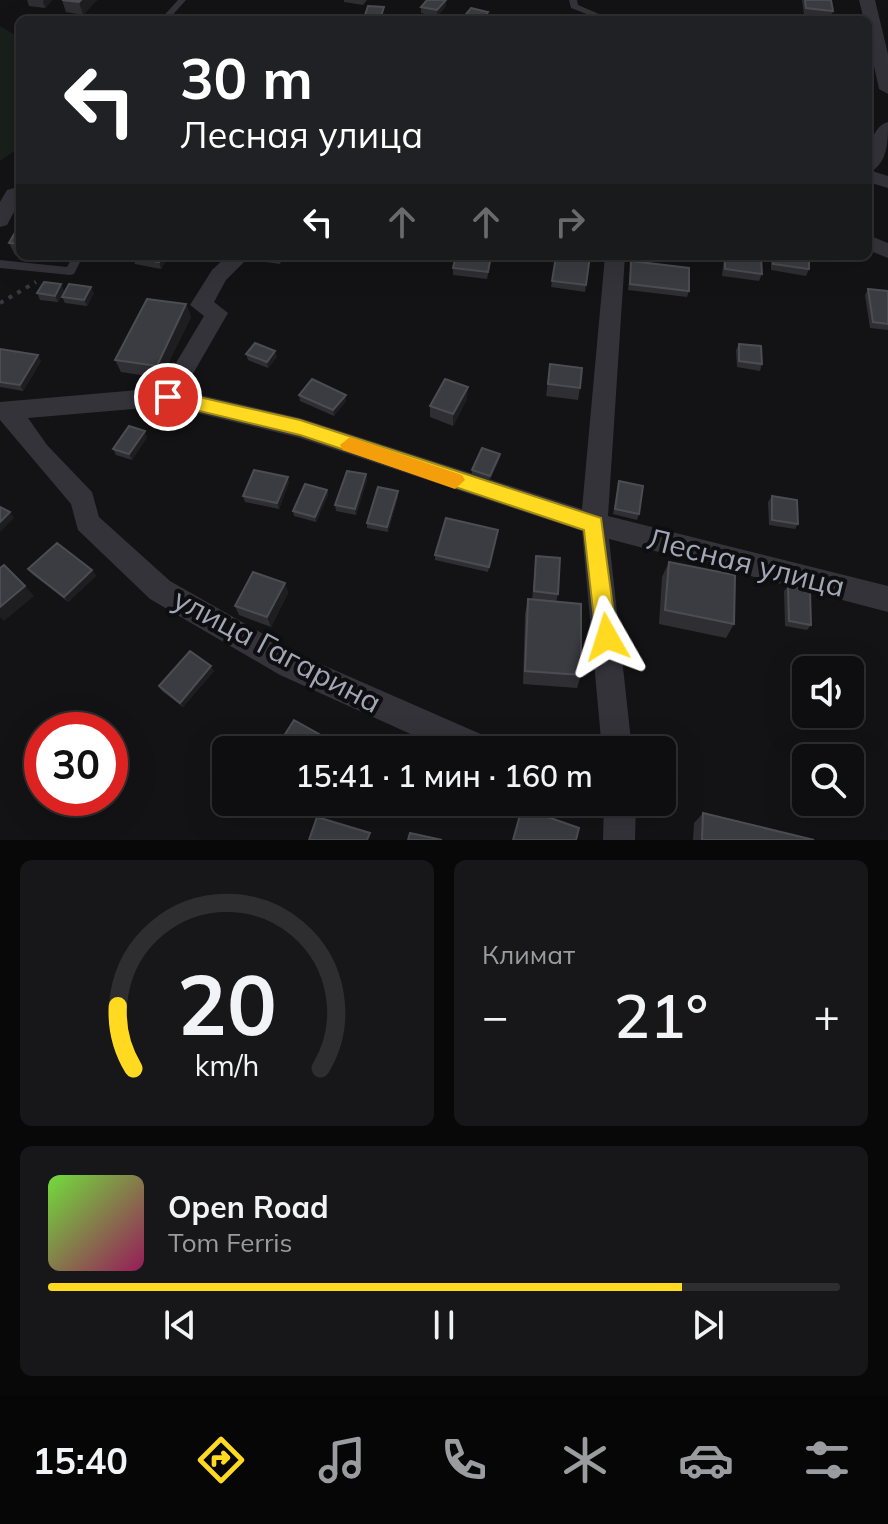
<!DOCTYPE html>
<html lang="ru">
<meta charset="utf-8">
<style>
body{margin:0;font-family:Mulish,sans-serif;background:#171719;color:#f1f3f6;height:100vh;display:flex;flex-direction:column;font-size:30px;white-space:nowrap}
*{box-sizing:border-box;margin:0}
p{font-size:26px;color:#9b9c9f}
.icon{flex:none;width:44px;height:44px;fill:none;stroke:currentColor;stroke-width:2;stroke-linecap:round;stroke-linejoin:round}
.map{position:relative;height:840px;overflow:hidden}
.drawer{display:flex;flex-direction:column;gap:20px;padding:20px;background:#080809;flex:1}
.drawer>*{flex:none}
.hud{position:absolute;left:16px;top:16px;width:856px;height:244px;border-radius:12px;box-shadow:0 8px 32px #0002,0 0 0 2px #2e2e30;background:#202124;color:#fff;overflow:hidden}
.tools{position:absolute;left:792px;top:656px;display:grid;gap:16px}
.tools a{display:grid;place-items:center;width:72px;height:72px;border-radius:12px;background:#0e0e10;box-shadow:0 8px 32px #0002,0 0 0 2px #2e2e30;font-size:40px}
.speed{position:absolute;left:24px;top:712px;display:flex;gap:16px;font-size:40px;font-weight:700;text-align:center}
.speed>*{display:grid;place-content:center;width:104px;height:104px;border-radius:50%;background:#0e0e10;box-shadow:0 8px 32px #0002,0 0 0 2px #2e2e30;line-height:1}
.speed .limit{border:12px solid #d22;background:#fff;color:#111}
.pin{position:absolute;display:grid;place-items:center;width:68px;height:68px;color:#fff;margin:-34px;border:4px solid #fff;border-radius:50%;box-shadow:0 2px 8px #0007}
.me{position:absolute;width:88px;margin:-44px;rotate:354deg;stroke-linejoin:round;filter:drop-shadow(0 0 6px #0008)}
.turn{display:flex;align-items:center;gap:28px;height:168px;padding:0 32px;font-size:36px}
.turn .icon{width:104px;height:104px;stroke-width:2.5}
.turn b{display:block;font-size:56px;line-height:68px}
.lanes{display:flex;align-items:center;height:76px;padding:0 32px;background:#0003;justify-content:center;gap:40px;direction:ltr}
.lanes .off{opacity:.35}
.big{font-size:60px;font-weight:600;line-height:1.1}
.drawer .widget{flex:1;display:flex;flex-direction:column;justify-content:center;gap:12px;min-width:0;padding:0 28px;border-radius:12px;background:#171719}
.drawer .dial{align-items:center;gap:0}
.dial svg{height:208px;overflow:visible;fill:none;stroke:#2e2e30;stroke-width:7;stroke-linecap:round;text-anchor:middle}
.dial text{fill:#f1f3f6;stroke:none}
.song{display:flex;align-items:center;gap:24px}
.cover{width:96px;height:96px;border-radius:12px;background:linear-gradient(135deg,hsl(100 70% 55%),hsl(330 70% 35%))}
.played{height:8px;border-radius:4px;background:linear-gradient(90deg,#ffda20 80%,#2e2e30 80%)}
.keys{display:flex;justify-content:space-around;direction:ltr}
.heat{display:flex;justify-content:space-between;align-items:center;font-size:44px;direction:ltr}
.drawer .tiles{flex:1;display:grid;gap:20px;grid-template-columns:1fr 1fr}
.widget:last-child{grid-column:span 2}
.trip{position:absolute;left:212px;top:736px;width:464px;height:80px;border-radius:12px;background:#0e0e10;box-shadow:0 8px 32px #0002,0 0 0 2px #2e2e30;font-weight:600;line-height:80px;text-align:center}
.menu{display:flex;height:128px;justify-content:space-around;align-items:center;background:#060606;color:#9b9c9f}
.menu .icon{width:56px;height:56px}
.menu .on{color:#ffda20}
.menu b{font-size:36px;color:#f1f3f6}
.map>svg:first-child{display:block}
</style>
<div class="map">
<svg width="888" height="840" viewBox="0 0 888 840">
<rect width="100%" height="100%" fill="#131315"/>
<path fill="#19201b" d="M0 26 20 38V147L0 161Z"/>
<g fill="none" stroke-linecap="round" stroke-linejoin="round">
<path stroke="#393a41" stroke-width="4" stroke-dasharray="4 6" stroke-linecap="butt" d="M0 303 36 282"/>
<path fill="#34333a" fill-rule="evenodd" d="M178 0H186L168 20H160Z
M569 0H577L578 5 613 20H602L571 8Z
M73 256H83L74 274 70 275 0 268V260L67 267Z"/>
<path fill="#34333a" fill-rule="evenodd" d="M859 0H875L888 54V94L879 89 868 39V20H864Z
M888 122C888 141 888 161 872 171L888 176V188L868 182C868 165 867 127 888 122Z
M14 188 20 189V201L7 225 0 227V202L7 190Z
M868 235 888 243V258L868 250Z
M227 256H250L226 280 214 302 228 313 183 391 300 418 582 509 605 256H625L608 516 888 586V612L609 539 632 750H602L582 531 300 438 168 406 28 418 47 445 92 492 99 517 170 581 300 655 492 739 496 750H446L280 675 150 599 78 530 71 504 0 420V402L161 388 204 316 190 305 212 270Z
M604 802H636L635 840H603Z"/>
</g>
<path fill="#2f2f33" d="M27 0H52L45 8 29 6Z
M62 0H97L83 15 66 12Z
M344 0H367L363 5 344 2Z
M446 0V6L437 17 421 13V7Z
M802 0H831L833 11 831 17 804 14Z
M384 14 382 20H365V15Z
M20 224V256L15 255 9 243Z
M134 256H168V257L161 269 135 264 133 258Z
M250 256H283L280 264 251 260Z
M492 256 487 279 453 275V268Z
M556 256H590L585 292 551 287Z
M724 256H755L762 274 759 281 722 276Z
M771 256H809V269L806 276 771 270Z
M631 261 689 291 687 297 628 290Z
M61 284 64 291 58 302 40 300 37 293Z
M868 289 888 291V330L870 328 865 295Z
M94 293 87 306 65 303 62 297Z
M186 304 191 317 161 378 121 372 115 360Z
M739 344 762 364 760 371 737 367 736 350Z
M0 349 41 361 23 391 0 387Z
M246 354 277 357 268 368 248 360Z
M550 364 580 388 578 400 546 396Z
M299 395 346 401 334 416 300 401Z
M467 399 453 426 430 417V406Z
M147 437 132 460 116 455 113 449Z
M500 454 499 460 489 482 472 475V470Z
M366 474 367 480 356 515 336 511 335 505Z
M619 481 639 514 637 520 613 514Z
M289 482 279 509 245 502 243 496Z
M327 490 328 495 316 522 294 516 293 511Z
M772 496 798 524 795 529 769 525 768 502Z
M398 497 388 532 367 528V523Z
M498 530 488 572 435 560V555Z
M536 556 558 594 556 602 581 675 577 688 523 684 525 614 528 599 532 600Z
M669 562 734 624 726 638 659 624 662 577Z
M28 569 92 570 96 576 68 602 32 574Z
M285 583 288 593 271 627 239 615 235 606Z
M788 586 811 625 807 630 785 626 784 591Z
M214 671 183 707 162 691 159 686Z
M703 813 814 840H693L694 823Z"/>
<path fill="#1e1e21" d="M44 0H53L45 8 43 2Z
M81 0H97L83 15 79 2Z
M446 0V6L437 17V10Z
M163 256 168 257 161 269 159 262Z
M61 284 64 291 58 302 55 296Z
M91 287 94 293 87 306 84 300Z
M186 304 191 317 161 378 157 366Z
M275 351 277 357 268 368 267 362Z
M38 355 41 361 23 391 20 385Z
M468 387 467 399 453 426V414Z
M346 395V401L334 416 333 410Z
M145 431 147 437 132 460 129 454Z
M500 454 499 460 489 482 490 476Z
M366 474 367 480 356 515 355 509Z
M288 477 289 482 279 509 277 503Z
M327 490 328 495 316 522 315 517Z
M398 491V497L388 532 387 527Z
M10 512 14 518 0 532V522Z
M92 570 96 576 68 602 64 597Z
M285 583 288 593 271 627 267 617Z
M25 586 34 596 4 621 0 617V607Z
M211 666 214 671 183 707 180 703Z
M324 737 326 741 320 750H317Z"/>
<path fill="#3b3c41" stroke="#4c4c53" stroke-width="2" d="M62 0H81L79 2Z
M427 0H446L437 10 421 7Z
M805 0H831L833 11 806 8Z
M368 6 384 7 381 16 365 15Z
M471 8 488 12 482 20H471L463 18Z
M806 18 831 20H806Z
M20 224V244L9 243Z
M134 256H163L159 262 133 258Z
M456 256H491L488 272 453 268Z
M556 256H590L586 285 552 281Z
M725 256 761 257 762 274 725 269Z
M773 256H809V269L773 264Z
M631 261 689 268V291L630 284Z
M44 282 61 284 55 296 37 293Z
M69 284 91 287 84 300 62 297Z
M868 289 888 291V324L873 322Z
M147 299 186 304 157 366 115 360Z
M255 343 275 351 267 362 246 354Z
M739 344 761 346 762 364 739 361Z
M0 349 38 355 20 385 0 382Z
M550 364 582 368 580 388 548 384Z
M312 379 346 395 333 410 299 395Z
M445 379 468 387 453 414 430 406Z
M129 426 145 431 129 454 113 449Z
M482 448 500 454 490 476 472 470Z
M254 470 288 477 277 503 243 496Z
M347 471 366 474 355 509 335 505Z
M619 481 643 486 639 514 615 509Z
M305 484 327 490 315 517 293 511Z
M378 487 398 491 387 527 367 523Z
M772 496 797 500 798 524 772 520Z
M0 507 10 512 0 522Z
M446 518 498 530 489 567 435 555Z
M57 543 92 570 64 597 28 569Z
M536 556 560 558 558 594 534 591Z
M669 562 735 575 734 624 665 610Z
M4 565 25 586 0 607V568Z
M253 572 285 583 267 617 235 606Z
M788 586 810 590 811 625 789 621Z
M528 599 581 604V675L525 671Z
M190 651 211 666 180 703 159 686Z
M294 720 324 737 317 750H275Z
M522 808 579 828 576 840H513Z
M703 813 814 840H702Z
M317 817 370 833 367 840H309Z
M410 833 442 840H408Z"/>
<path fill="#ffda20" stroke="#a68e15" stroke-width="2" d="M168 390 300 420 601 518 617 637 614 644 607 647 599 644 596 637 584 530 300 435 162 402 159 397Z"/>
<path fill="#f59e0b" d="M350 437 462 475 465 480 455 489 343 450 340 445Z"/>
<g text-anchor="middle" stroke-width="8" stroke-linejoin="round" paint-order="stroke">
<g font-size="30" fill="#a3a6b6" stroke="#0e0e10">
<text transform="translate(746 563) rotate(14)" y="10">Лесная улица</text>
<text transform="translate(277 651) rotate(28)" y="10">улица Гагарина</text>
</g>
</g>
</svg>
<div class="tools">
<a><svg class="icon" aria-label="sound" viewBox="0 0 24 24"><path d="M4 9h4l5-4v14l-5-4H4zM17 9q2 3 0 6"/></svg></a>
<a><svg class="icon" aria-label="search" viewBox="0 0 24 24"><circle cx="10" cy="10" r="6"/><path d="M15 15l6 6"/></svg></a>
</div>
<div class="speed"><div class="limit">30</div></div>
<div class="pin" style="left:168px;top:397px;background:#d93025"><svg class="icon" aria-label="arrive" viewBox="0 0 24 24"><path d="M6 21V4h12l-3 4 3 4H6"/></svg></div>
<svg class="me" style="left:607px;top:637px" viewBox="-20 -20 40 40"><path d="M0-17L14 15 0 8-14 15z" fill="#ffda20" stroke="#fff" stroke-width="4"/></svg>
<div class="trip">15:41 · 1 мин · 160 m</div>
<div class="hud">
<div class="turn"><svg class="icon" aria-label="left" viewBox="0 0 24 24"><path d="M17 20v-9H6M10 6l-5 5 5 5"/></svg><div><b>30 m</b>Лесная улица</div></div>
<div class="lanes"><svg class="icon" aria-label="left" viewBox="0 0 24 24"><path d="M17 20v-9H6M10 6l-5 5 5 5"/></svg><svg class="icon off" aria-label="ahead" viewBox="0 0 24 24"><path d="M12 20V5M6 11l6-6 6 6"/></svg><svg class="icon off" aria-label="ahead" viewBox="0 0 24 24"><path d="M12 20V5M6 11l6-6 6 6"/></svg><svg class="icon off" aria-label="right" viewBox="0 0 24 24"><path d="M7 20v-9h11M14 6l5 5-5 5"/></svg></div>
</div>
</div>
<section class="drawer">
<div class="tiles">
<div class="widget dial"><svg viewBox="0 0 100 80">
<path d="M14 69A42 42 0 1 1 86 69"/>
<path d="M14 69A42 42 0 0 1 8 45" stroke="#ffda20"/>
<text x="50" y="56" font-size="32" font-weight="700">20</text>
<text x="50" y="72" font-size="11">km/h</text>
</svg></div>
<div class="widget"><p>Климат</p>
<div class="heat"><a>−</a><b class="big">21°</b><a>+</a></div>
</div>
<div class="widget">
<div class="song"><i class="cover"></i><div><b>Open Road</b><p>Tom Ferris</p></div></div>
<div class="played"></div>
<div class="keys"><svg class="icon" aria-label="previous" viewBox="0 0 24 24"><path d="M18 5L8 12l10 7zM5 5v14"/></svg><svg class="icon" aria-label="pause" viewBox="0 0 24 24"><path d="M8 5v14M16 5v14"/></svg><svg class="icon" aria-label="next" viewBox="0 0 24 24"><path d="M6 5l10 7-10 7zM19 5v14"/></svg></div>
</div>
</div>
</section>
<nav class="menu">
<b>15:40</b>
<svg class="icon on" aria-label="directions" viewBox="0 0 24 24"><path d="M12 3l9 9-9 9-9-9zM9 14v-3h6M13 9l2 2-2 2"/></svg>
<svg class="icon" aria-label="music" viewBox="0 0 24 24"><path d="M9 18V5l10-2v13"/><circle cx="6" cy="18" r="3"/><circle cx="16" cy="16" r="3"/></svg>
<svg class="icon" aria-label="phone" viewBox="0 0 24 24"><path d="M5 4h4l2 5-3 2q2 4 5 5l2-3 5 2v4C11 20 4 13 5 4z"/></svg>
<svg class="icon" aria-label="climate" viewBox="0 0 24 24"><path d="M12 3v18M4 7l16 10M4 17L20 7"/></svg>
<svg class="icon" aria-label="car" viewBox="0 0 24 24"><path d="M5 17H2v-5l4-1 3-4h7l3 4 3 1v5h-3M9 17h6M6 11h13"/><circle cx="7" cy="17" r="2"/><circle cx="17" cy="17" r="2"/></svg>
<svg class="icon" aria-label="filters" viewBox="0 0 24 24"><path d="M4 7h16M4 17h16"/><circle cx="9" cy="7" r="2"/><circle cx="15" cy="17" r="2"/></svg>
</nav>
